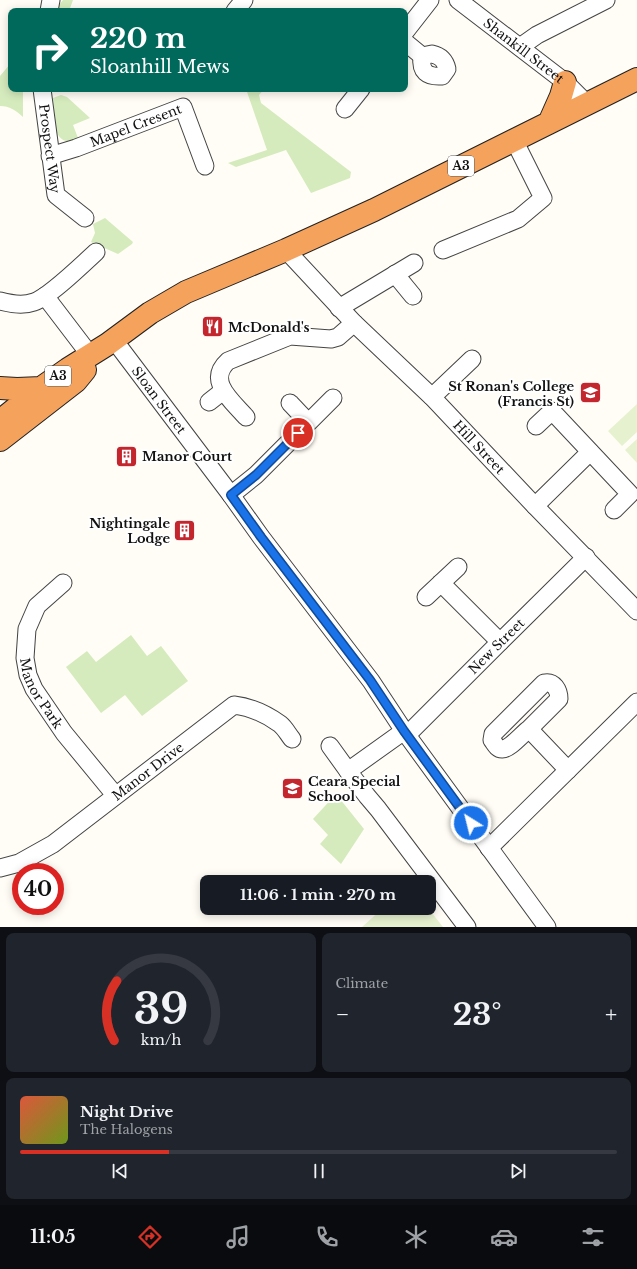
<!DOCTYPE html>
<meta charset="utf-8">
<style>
body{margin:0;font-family:"Libre Baskerville",serif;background:#20242c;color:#f1f3f6;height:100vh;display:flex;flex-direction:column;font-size:15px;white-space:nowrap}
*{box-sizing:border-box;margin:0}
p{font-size:13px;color:#9ea1a6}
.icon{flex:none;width:22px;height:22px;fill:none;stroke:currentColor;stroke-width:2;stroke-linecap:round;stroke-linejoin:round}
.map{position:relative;height:927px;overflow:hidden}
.panel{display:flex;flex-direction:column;gap:6px;padding:6px;background:#0d0f14;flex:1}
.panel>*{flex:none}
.guide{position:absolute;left:8px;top:8px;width:400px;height:84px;border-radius:8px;box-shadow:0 2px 10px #0003;background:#00695c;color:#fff;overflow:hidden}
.speed{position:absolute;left:12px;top:863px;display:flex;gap:8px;font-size:20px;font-weight:700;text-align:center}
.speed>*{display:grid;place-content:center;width:52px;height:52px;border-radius:50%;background:#171b24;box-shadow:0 2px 10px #0003;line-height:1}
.speed .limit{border:6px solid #d22;background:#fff;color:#111}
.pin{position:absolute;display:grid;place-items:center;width:34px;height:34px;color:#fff;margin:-17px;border:2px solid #fff;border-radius:50%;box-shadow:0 1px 4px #0007}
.me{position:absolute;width:44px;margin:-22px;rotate:324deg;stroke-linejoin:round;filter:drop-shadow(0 0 3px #0008)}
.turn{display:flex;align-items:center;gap:14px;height:84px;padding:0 16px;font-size:18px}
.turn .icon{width:52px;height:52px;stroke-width:2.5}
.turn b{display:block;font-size:28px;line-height:34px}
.big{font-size:30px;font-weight:700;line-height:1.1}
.panel .widget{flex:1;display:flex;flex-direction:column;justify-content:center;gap:6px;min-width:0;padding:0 14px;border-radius:8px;background:#20242c}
.panel .dial{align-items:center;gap:0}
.dial svg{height:104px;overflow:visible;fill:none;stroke:#363941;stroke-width:7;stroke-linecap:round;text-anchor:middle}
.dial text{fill:#f1f3f6;stroke:none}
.song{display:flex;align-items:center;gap:12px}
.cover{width:48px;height:48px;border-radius:6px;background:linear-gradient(135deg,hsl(10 70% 55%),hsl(80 70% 35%))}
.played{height:4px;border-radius:2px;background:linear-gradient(90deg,#d93025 25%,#363941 25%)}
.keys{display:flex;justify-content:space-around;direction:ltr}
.heat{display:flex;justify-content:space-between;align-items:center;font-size:22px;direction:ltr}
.panel .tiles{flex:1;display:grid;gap:6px;grid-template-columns:1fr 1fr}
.widget:last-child{grid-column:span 2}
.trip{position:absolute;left:200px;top:875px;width:236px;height:40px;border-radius:8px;background:#171b24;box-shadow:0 2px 10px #0003;font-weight:700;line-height:40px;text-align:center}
.dock{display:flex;height:64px;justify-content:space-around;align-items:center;background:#090b0e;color:#9ea1a6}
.dock .icon{width:28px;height:28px}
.dock .current{color:#d93025}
.dock b{font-size:18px;color:#f1f3f6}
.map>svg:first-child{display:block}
</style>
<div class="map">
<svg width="637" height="927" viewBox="0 0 637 927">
<rect width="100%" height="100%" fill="#fffdf5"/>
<path fill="#d5ebbd" d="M63 0H73L69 11H58L59 5Z
M11 63V89H23V117C15 110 10 106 0 106V76Z
M246 89H264L259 95 261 103 351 172 350 178 311 193 286 150 236 167 228 163 267 150Z
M61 95 67 97 90 118 73 125 78 138C74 140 70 142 66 141 51 137 54 110 53 98Z
M105 218 133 242 132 244 118 254 91 242 95 233 93 224Z
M131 635 147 656 161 646 188 681 142 716 125 695 101 713 66 667 87 651 96 662Z
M336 794 364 829 341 864 320 844 328 835 313 819Z"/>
<path fill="#e6f2cf" d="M637 404V432L622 446 608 431Z
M637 439V463L625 450Z
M383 908H428L443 927H362Z"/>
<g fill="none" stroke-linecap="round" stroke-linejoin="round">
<defs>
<g id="minor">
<path id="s1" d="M458 0 565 82 587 104"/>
<path d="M49 11 51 0"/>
<path d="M235 11 244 0"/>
<path d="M405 32 430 0"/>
<path d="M405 42 422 56"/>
<path d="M520 47 537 35 606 0"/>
<path d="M432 54C441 56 445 60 447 69L442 76C427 77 420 72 422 56Z"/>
<path id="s2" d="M42 89 56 195 85 218"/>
<path d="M345 109 361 89"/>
<path id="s3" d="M50 156 76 148 183 107 205 166"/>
<path id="s4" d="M286 250 354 323 432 397 535 506 637 611"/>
<path d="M443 250 518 219 543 198 514 140"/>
<path d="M395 274 413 296"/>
<path d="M45 296 90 355"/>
<path d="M0 301C11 304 23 306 34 302 49 297 83 264 96 252"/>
<path d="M339 308 414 263"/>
<path id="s5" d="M114 340 231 495 261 537 371 681 404 731 547 927"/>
<path d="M432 397 472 359"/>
<path d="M209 402 223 391"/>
<path d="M290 403 308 422"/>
<path d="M246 417C232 401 206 381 228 361L290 336 331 339 338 337 354 323"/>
<path d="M536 426 552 411 630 494 614 510"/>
<path d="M231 495 256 475 333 398"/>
<path d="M535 506 590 452"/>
<path id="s6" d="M63 583 37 606 27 629 25 658 28 675 34 689 64 733 115 795"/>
<path d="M441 583 500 642"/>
<path d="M426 597 458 567"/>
<path d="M529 729 559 699C559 690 554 681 544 683L493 734 492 740C495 744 497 749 502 749 509 750 523 733 529 729L568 770"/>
<path d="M404 731 348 771 367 796 378 809 467 927"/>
<path id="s7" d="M407 735 500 642 586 557"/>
<path d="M330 746 348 771"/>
<path d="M489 848 637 702"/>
<path id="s8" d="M0 868 19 863 53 844 234 705C251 707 266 714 280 724 285 728 288 734 292 739"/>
</g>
<path id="highway" d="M549 123 561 96 565 82
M0 388 17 389 41 388
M0 421 41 388 68 369 108 344 150 313 186 292 286 250 374 210 637 79
M0 440 76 381 85 370"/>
</defs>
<use href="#minor" stroke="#444" stroke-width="19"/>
<use href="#highway" stroke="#222" stroke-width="24"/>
<use href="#minor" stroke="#fff" stroke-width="17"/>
<use href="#highway" stroke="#f5a25d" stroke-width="22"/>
</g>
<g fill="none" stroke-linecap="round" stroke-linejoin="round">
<defs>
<path id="route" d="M298 433 256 475 231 495 261 537 370 680 404 731 471 823"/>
</defs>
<use href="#route" stroke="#114b97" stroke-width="10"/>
<use href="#route" stroke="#1a73e8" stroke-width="7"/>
</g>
<defs>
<symbol id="restaurant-square" viewBox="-11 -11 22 22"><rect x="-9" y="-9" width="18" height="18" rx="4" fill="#c4262e" stroke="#fff"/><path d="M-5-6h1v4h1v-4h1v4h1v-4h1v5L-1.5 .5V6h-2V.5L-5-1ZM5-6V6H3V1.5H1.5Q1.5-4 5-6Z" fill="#fff"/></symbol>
<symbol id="school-square" viewBox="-11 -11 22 22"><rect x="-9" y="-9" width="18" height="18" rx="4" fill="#c4262e" stroke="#fff"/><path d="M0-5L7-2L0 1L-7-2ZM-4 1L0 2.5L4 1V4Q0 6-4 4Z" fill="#fff"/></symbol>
<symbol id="building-square" viewBox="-11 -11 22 22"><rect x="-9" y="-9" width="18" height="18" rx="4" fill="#c4262e" stroke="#fff"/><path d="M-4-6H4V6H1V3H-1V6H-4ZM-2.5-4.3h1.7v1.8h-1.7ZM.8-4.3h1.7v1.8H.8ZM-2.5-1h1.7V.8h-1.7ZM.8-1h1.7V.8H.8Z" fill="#fff"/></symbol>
</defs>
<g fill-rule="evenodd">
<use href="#restaurant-square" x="200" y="314" width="25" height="25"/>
<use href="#school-square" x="578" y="380" width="25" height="25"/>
<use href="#building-square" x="114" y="444" width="25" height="25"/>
<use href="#building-square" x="172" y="518" width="25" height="25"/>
<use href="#school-square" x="280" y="776" width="25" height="25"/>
</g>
<g text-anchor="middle" stroke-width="4" stroke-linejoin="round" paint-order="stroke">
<g fill="#fff" stroke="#585858" stroke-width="1">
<rect x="448" y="156" width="26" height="20" rx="3"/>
<rect x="45" y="366" width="26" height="20" rx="3"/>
</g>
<g font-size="12" font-weight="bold" fill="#111">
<text x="461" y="170">A3</text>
<text x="58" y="380">A3</text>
</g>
<g font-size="13" fill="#111" stroke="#fff">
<text dy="5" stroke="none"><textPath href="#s1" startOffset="83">Shankill Street</textPath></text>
<text dy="5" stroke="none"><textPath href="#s3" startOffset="91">Mapel Cresent</textPath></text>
<text dy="5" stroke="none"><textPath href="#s2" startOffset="60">Prospect Way</textPath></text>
<text dy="5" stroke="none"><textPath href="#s5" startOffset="75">Sloan Street</textPath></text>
<text dy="5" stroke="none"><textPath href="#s4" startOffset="276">Hill Street</textPath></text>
<text dy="5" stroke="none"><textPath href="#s7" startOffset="126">New Street</textPath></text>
<text dy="5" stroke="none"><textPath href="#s6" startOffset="128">Manor Park</textPath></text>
<text dy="5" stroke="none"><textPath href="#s8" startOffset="178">Manor Drive</textPath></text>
</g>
<g font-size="13" font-weight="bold" fill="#111" stroke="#fff" text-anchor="start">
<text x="228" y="332">McDonald's</text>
<text x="574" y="391" text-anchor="end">St Ronan's College<tspan x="574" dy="15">(Francis St)</tspan></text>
<text x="142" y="461">Manor Court</text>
<text x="170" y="528" text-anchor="end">Nightingale<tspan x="170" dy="15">Lodge</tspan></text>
<text x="308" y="786">Ceara Special<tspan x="308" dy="15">School</tspan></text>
</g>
</g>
</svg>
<div class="speed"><div class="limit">40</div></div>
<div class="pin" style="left:298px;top:433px;background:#d93025"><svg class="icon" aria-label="arrive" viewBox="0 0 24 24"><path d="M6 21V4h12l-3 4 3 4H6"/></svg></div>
<svg class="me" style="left:471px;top:823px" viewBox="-20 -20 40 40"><circle r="17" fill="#1a73e8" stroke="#fff" stroke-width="3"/><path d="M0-11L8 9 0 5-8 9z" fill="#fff"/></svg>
<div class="trip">11:06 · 1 min · 270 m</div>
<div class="guide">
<div class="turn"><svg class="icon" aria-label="right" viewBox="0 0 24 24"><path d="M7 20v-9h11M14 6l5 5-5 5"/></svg><div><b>220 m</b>Sloanhill Mews</div></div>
</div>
</div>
<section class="panel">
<div class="tiles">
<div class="widget dial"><svg viewBox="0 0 100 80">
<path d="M14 69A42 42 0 1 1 86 69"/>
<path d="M14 69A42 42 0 0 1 16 23" stroke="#d93025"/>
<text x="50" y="56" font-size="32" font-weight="700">39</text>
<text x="50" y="72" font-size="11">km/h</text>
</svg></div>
<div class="widget"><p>Climate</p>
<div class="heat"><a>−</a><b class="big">23°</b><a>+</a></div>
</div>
<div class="widget">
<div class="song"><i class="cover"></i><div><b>Night Drive</b><p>The Halogens</p></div></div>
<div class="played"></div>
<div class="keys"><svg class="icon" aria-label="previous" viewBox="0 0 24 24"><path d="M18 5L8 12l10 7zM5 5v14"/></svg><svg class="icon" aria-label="pause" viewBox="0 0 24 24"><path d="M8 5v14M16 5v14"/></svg><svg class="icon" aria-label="next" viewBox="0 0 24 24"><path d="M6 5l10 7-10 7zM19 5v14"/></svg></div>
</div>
</div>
</section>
<nav class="dock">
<b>11:05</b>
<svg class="icon current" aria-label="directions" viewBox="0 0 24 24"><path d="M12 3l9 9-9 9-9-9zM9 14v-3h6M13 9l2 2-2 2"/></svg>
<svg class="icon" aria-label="music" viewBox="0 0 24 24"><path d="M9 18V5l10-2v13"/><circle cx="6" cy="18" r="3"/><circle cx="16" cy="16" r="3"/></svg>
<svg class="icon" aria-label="phone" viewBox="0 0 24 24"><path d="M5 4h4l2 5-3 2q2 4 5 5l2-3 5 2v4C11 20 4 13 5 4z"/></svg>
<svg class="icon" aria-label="climate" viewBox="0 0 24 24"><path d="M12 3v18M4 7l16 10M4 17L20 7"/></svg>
<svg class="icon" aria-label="car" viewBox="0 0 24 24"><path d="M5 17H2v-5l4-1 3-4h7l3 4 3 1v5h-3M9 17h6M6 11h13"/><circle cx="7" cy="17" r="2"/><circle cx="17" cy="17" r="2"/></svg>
<svg class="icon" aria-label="filters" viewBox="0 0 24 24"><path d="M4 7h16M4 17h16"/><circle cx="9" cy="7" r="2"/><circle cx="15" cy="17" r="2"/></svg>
</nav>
